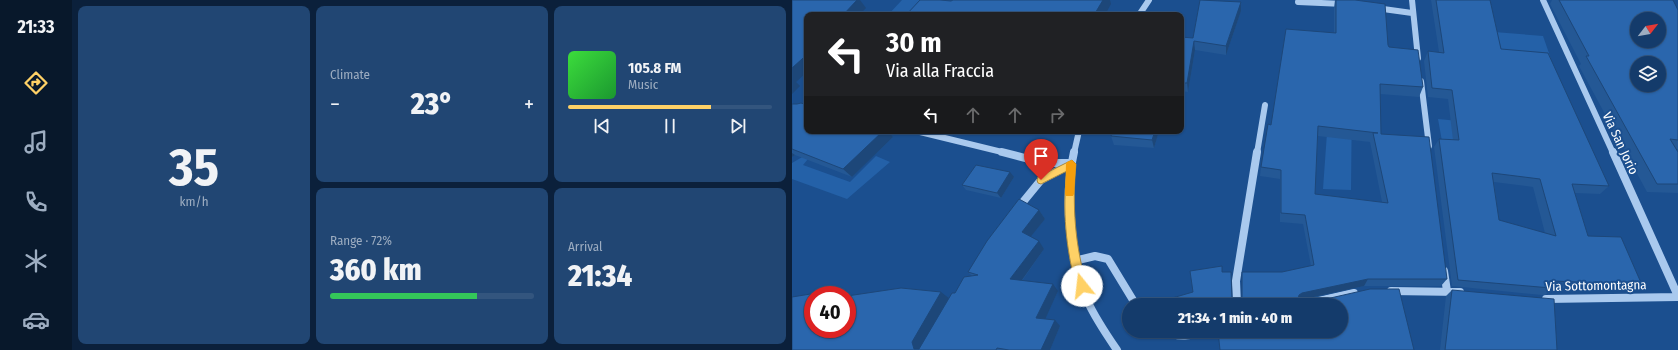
<!DOCTYPE html>
<meta charset="utf-8">
<style>
body{margin:0;font-family:"Fira Sans Condensed",sans-serif;background:#214673;color:#f1f3f6;height:100vh;display:flex;flex-direction:column;font-size:15px;white-space:nowrap}
*{box-sizing:border-box;margin:0}
p{font-size:13px;color:#9dadc1}
.icon{flex:none;width:22px;height:22px;fill:none;stroke:currentColor;stroke-width:2;stroke-linecap:round;stroke-linejoin:round}
.map{position:relative;flex:1;overflow:hidden}
.panel{display:flex;flex-direction:column;gap:6px;padding:6px;background:#0b203b;width:720px}
.panel>*{flex:none}
.hud{position:absolute;left:12px;top:12px;width:380px;height:122px;border-radius:8px;box-shadow:0 1px 3px #0004,0 0 0 1px #33557e;background:#202124;color:#fff;overflow:hidden}
.needle{width:26px;rotate:59deg}
.buttons{position:absolute;left:838px;top:12px;display:grid;gap:8px}
.buttons a{display:grid;place-items:center;width:36px;height:36px;border-radius:50%;background:#143b6b;box-shadow:0 1px 3px #0004,0 0 0 1px #33557e;font-size:20px}
.speed{position:absolute;left:12px;top:286px;display:flex;gap:8px;font-size:20px;font-weight:700;text-align:center}
.speed>*{display:grid;place-content:center;width:52px;height:52px;border-radius:50%;background:#143b6b;box-shadow:0 1px 3px #0004,0 0 0 1px #33557e;line-height:1}
.speed .limit{border:6px solid #d22;background:#fff;color:#111}
.pin{position:absolute;display:grid;place-items:center;width:34px;height:34px;color:#fff;margin:-41px -17px;border-radius:50% 50% 50% 0;rotate:-45deg;box-shadow:0 0 4px #0007}
.pin .icon{rotate:45deg}
.me{position:absolute;width:44px;margin:-22px;rotate:344deg;stroke-linejoin:round;filter:drop-shadow(0 0 3px #0008)}
.turn{display:flex;align-items:center;gap:14px;height:84px;padding:0 16px;font-size:18px}
.turn .icon{width:52px;height:52px;stroke-width:2.5}
.turn b{display:block;font-size:28px;line-height:34px}
.lanes{display:flex;align-items:center;height:38px;padding:0 16px;background:#0003;justify-content:center;gap:20px;direction:ltr}
.lanes .off{opacity:.35}
.big{font-size:30px;font-weight:800;line-height:1.1}
.panel .card{flex:1;display:flex;flex-direction:column;justify-content:center;gap:6px;min-width:0;padding:0 14px;border-radius:8px;background:#214673}
.panel .dial{align-items:center;gap:0}
.dial b{font-size:52px;line-height:1}
.song{display:flex;align-items:center;gap:12px}
.cover{width:48px;height:48px;border-radius:6px;background:linear-gradient(135deg,hsl(120 70% 55%),hsl(130 70% 35%))}
.played{height:4px;border-radius:2px;background:linear-gradient(90deg,#ffd166 70%,#33557e 70%)}
.keys{display:flex;justify-content:space-around;direction:ltr}
.heat{display:flex;justify-content:space-between;align-items:center;font-size:22px;direction:ltr}
.charge{height:6px;border-radius:3px;background:linear-gradient(90deg,#34c759 72%,#33557e 0)}
.panel .tiles{flex:1;display:grid;gap:6px;grid-template-columns:repeat(3,1fr)}
.card:first-child{grid-row:span 2}
.trip{position:absolute;left:330px;top:298px;width:226px;height:40px;border-radius:20px;background:#143b6b;box-shadow:0 1px 3px #0004,0 0 0 1px #33557e;font-weight:800;line-height:40px;text-align:center}
main{display:flex;flex:1;min-height:0}
.tabs{display:flex;flex-direction:column;width:72px;justify-content:space-around;align-items:center;background:#08182b;color:#9dadc1}
.tabs .icon{width:28px;height:28px}
.tabs .on{color:#ffd166}
.tabs b{font-size:18px;color:#f1f3f6}
.map>svg:first-child{display:block}
</style>
<main>
<nav class="tabs">
<b>21:33</b>
<svg class="icon on" aria-label="directions" viewBox="0 0 24 24"><path d="M12 3l9 9-9 9-9-9zM9 14v-3h6M13 9l2 2-2 2"/></svg>
<svg class="icon" aria-label="music" viewBox="0 0 24 24"><path d="M9 18V5l10-2v13"/><circle cx="6" cy="18" r="3"/><circle cx="16" cy="16" r="3"/></svg>
<svg class="icon" aria-label="phone" viewBox="0 0 24 24"><path d="M5 4h4l2 5-3 2q2 4 5 5l2-3 5 2v4C11 20 4 13 5 4z"/></svg>
<svg class="icon" aria-label="climate" viewBox="0 0 24 24"><path d="M12 3v18M4 7l16 10M4 17L20 7"/></svg>
<svg class="icon" aria-label="car" viewBox="0 0 24 24"><path d="M5 17H2v-5l4-1 3-4h7l3 4 3 1v5h-3M9 17h6M6 11h13"/><circle cx="7" cy="17" r="2"/><circle cx="17" cy="17" r="2"/></svg>
</nav>
<section class="panel">
<div class="tiles">
<div class="card dial"><b>35</b><p>km/h</p></div>
<div class="card"><p>Climate</p>
<div class="heat"><a>−</a><b class="big">23°</b><a>+</a></div>
</div>
<div class="card">
<div class="song"><i class="cover"></i><div><b>105.8 FM</b><p>Music</p></div></div>
<div class="played"></div>
<div class="keys"><svg class="icon" aria-label="previous" viewBox="0 0 24 24"><path d="M18 5L8 12l10 7zM5 5v14"/></svg><svg class="icon" aria-label="pause" viewBox="0 0 24 24"><path d="M8 5v14M16 5v14"/></svg><svg class="icon" aria-label="next" viewBox="0 0 24 24"><path d="M6 5l10 7-10 7zM19 5v14"/></svg></div>
</div>
<div class="card"><p>Range · 72%</p><b class="big">360 km</b><div class="charge"></div></div>
<div class="card"><p>Arrival</p><b class="big">21:34</b></div>
</div>
</section>
<div class="map">
<svg width="886" height="350" viewBox="0 0 886 350">
<rect width="100%" height="100%" fill="#1b4f8f"/>
<path fill="#2461a8" d="M110 0H136L131 15H96Z
M702 32 751 36 759 59 705 56Z
M538 91 560 92 559 190 531 189Z
M646 119 667 121 655 169Z
M12 156 16 159 11 165 58 182 84 156 98 162 55 199 0 179V163Z"/>
<g fill="none" stroke-linecap="round" stroke-linejoin="round">
<path stroke="#a9c9ee" stroke-width="6" d="M620 0 626 58
M751 0 821 153
M506 2 552 4
M584 8 620 13
M347 15 357 0
M629 81 637 146
M124 131 214 153
M282 153 287 131
M465 153 473 105"/>
<path stroke="#a9c9ee" stroke-width="8" d="M210 152 252 163H278
M282 152C271 201 277 254 295 300 303 318 314 334 325 350
M821 152 886 296
M226 208 249 180 280 163
M282 261 303 256 316 259 344 305
M652 271 655 291
M599 291 668 292
M754 299 886 297
M445 305 444 281 465 152
M509 305 562 293
M369 331C386 338 400 336 417 331"/>
</g>
<path fill="#245895" fill-rule="evenodd" d="M543 0H563L596 45 597 47 631 87 627 97 588 94 589 134 655 279 649 286H572L507 301V302L512 304 549 305H356L401 292 430 266V272L440 299 442 303 446 304 450 299V272H490L519 266 511 224 488 222V179L468 176 469 167 479 125 542 33V8ZM526 136 578 142 590 202 523 194Z
M639 0H698L709 49 817 186 808 194 783 193 796 236 850 285 839 291 762 288 753 295H750L660 286 642 147 647 139 661 140 656 99 636 97 632 61 636 51 647 52ZM702 182 741 187 753 233 707 220Z
M760 0H881L886 10V149H884L886 152V193L855 192 787 66 789 64 758 4Z
M449 11 434 55 403 50 396 92 389 91V37L401 38Z
M0 104 15 131H96L101 137 60 177 3 155 0 157Z
M321 131H367L362 148 322 145 319 136Z
M222 177 209 198 174 190 170 185Z
M247 210 253 219 238 237 252 249 230 281 266 291 253 319 268 326 258 350H0L21 329 157 298 180 276 176 272Z
M660 290 765 350H648L654 296Z"/>
<path fill="#1d4779" d="M65 0H68L74 8 67 15H51Z
M311 0H318L319 4 313 15H302Z
M449 2V11L434 55V46Z
M402 41 403 50 396 92 395 83Z
M15 54V72L4 82 8 86 0 94V68Z
M91 131H96L101 137 60 177 51 169Z
M363 131H367L362 148 360 140Z
M0 153 3 155 0 157Z
M218 172 222 177 209 198 205 193Z
M247 210 253 219 236 240 230 232Z
M247 241 252 249 225 287 218 279Z
M576 279 572 286 508 300 505 301 507 295 510 293Z
M261 284 266 291 251 324 244 318Z
M37 291 44 295H36Z
M149 292 158 299 131 350 122 349 120 342Z
M263 320 268 326 258 350H249Z"/>
<path fill="#2a66ad" stroke="#1d4779" fill-rule="evenodd" d="M0 0H65L51 15H15V54L10 59 0 68Z
M128 0H148L159 1 161 0H311L302 15H114Z
M408 0 449 2 434 46 402 41 395 83H389V37L401 38Z
M544 0H563L593 4 596 45 597 47 626 50 631 87 588 84 589 134 637 137 655 279H576L510 293 507 295 506 299 507 302 512 304 578 289H607L622 350H428L426 331H549V305H356L401 292 398 271 430 266V272H439L440 299 442 303 446 304 450 298V272H490L522 265 513 215 489 213V170L469 167 476 124 479 125 494 29 544 33ZM526 126 586 133H581L596 203 523 194Z
M644 0H698L709 49 756 53 817 186 780 184 796 236 829 237 850 285 762 281V288H759L666 280 647 139 667 140 660 90 640 88 636 51 652 53ZM700 173 748 179 764 236 707 220Z
M767 0H881L886 10V140L878 139 886 152V184H865L794 56H797ZM845 19H867V41H845ZM845 63H867V85H845Z
M9 103 15 105V131H91L51 169 0 149V104H5Z
M321 131H363L360 140 319 136Z
M184 165 218 172 205 193 170 185Z
M227 199 247 210 230 232 247 241 218 279 261 284 244 318 263 320 249 350H217L205 348 204 350H0V297L37 291 36 295H21V329H55V296L109 288 149 292 120 342 122 349H127L160 293H163L172 277 186 275 176 272 195 241Z
M660 290 762 299 765 350H653Z"/>
<path fill="#ffd166" stroke="#a68842" d="M280 160 284 164C280 205 283 246 295 286L293 289 290 291 286 289 284 286C274 249 270 209 275 171L249 184 246 183 245 180 246 177Z"/>
<path fill="#f59e0b" d="M280 160 284 164 282 194 281 196H274L273 194 274 164 275 162Z"/>
<g text-anchor="middle" stroke-width="4" stroke-linejoin="round" paint-order="stroke">
<g font-size="13" fill="#fff" stroke="#1b4f8f">
<text transform="translate(829 143) rotate(65)" y="5">Via San Jorio</text>
<text transform="translate(804 285) rotate(-1)" y="5">Via Sottomontagna</text>
</g>
</g>
</svg>
<div class="buttons">
<a><svg class="needle" viewBox="-14 -14 28 28"><path d="M0-13l5 13h-10z" fill="#e53935"/><path d="M0 13l5-13h-10z" fill="#9dadc1"/></svg></a>
<a><svg class="icon" aria-label="layers" viewBox="0 0 24 24"><path d="M12 4l9 5-9 5-9-5zM3 14l9 5 9-5"/></svg></a>
</div>
<div class="speed"><div class="limit">40</div></div>
<div class="pin" style="left:249px;top:180px;background:#d93025"><svg class="icon" aria-label="arrive" viewBox="0 0 24 24"><path d="M6 21V4h12l-3 4 3 4H6"/></svg></div>
<svg class="me" style="left:290px;top:286px" viewBox="-20 -20 40 40"><circle r="19" fill="#fff"/><path d="M0-13L10 11 0 6-10 11z" fill="#ffd166"/></svg>
<div class="trip">21:34 · 1 min · 40 m</div>
<div class="hud">
<div class="turn"><svg class="icon" aria-label="left" viewBox="0 0 24 24"><path d="M17 20v-9H6M10 6l-5 5 5 5"/></svg><div><b>30 m</b>Via alla Fraccia</div></div>
<div class="lanes"><svg class="icon" aria-label="left" viewBox="0 0 24 24"><path d="M17 20v-9H6M10 6l-5 5 5 5"/></svg><svg class="icon off" aria-label="ahead" viewBox="0 0 24 24"><path d="M12 20V5M6 11l6-6 6 6"/></svg><svg class="icon off" aria-label="ahead" viewBox="0 0 24 24"><path d="M12 20V5M6 11l6-6 6 6"/></svg><svg class="icon off" aria-label="right" viewBox="0 0 24 24"><path d="M7 20v-9h11M14 6l5 5-5 5"/></svg></div>
</div>
</div>
</main>
